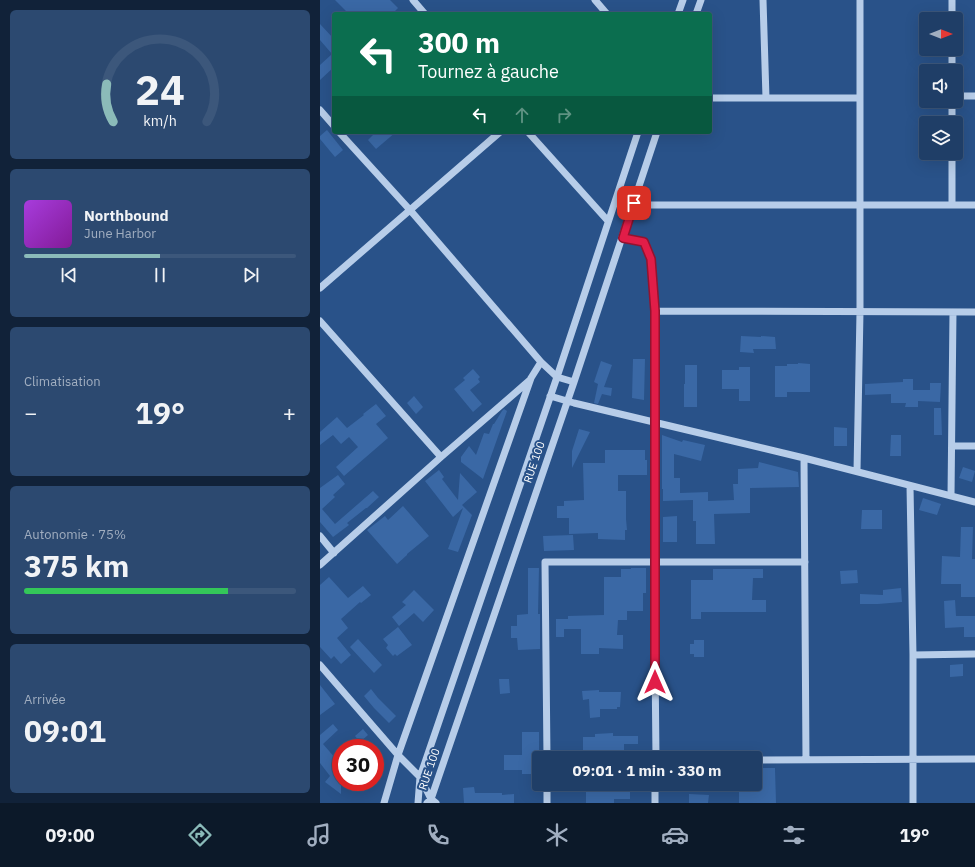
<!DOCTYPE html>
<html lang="fr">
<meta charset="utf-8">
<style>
body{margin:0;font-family:"IBM Plex Sans",sans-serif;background:#2c4970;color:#f1f3f6;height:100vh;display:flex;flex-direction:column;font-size:15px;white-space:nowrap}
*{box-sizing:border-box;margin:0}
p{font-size:13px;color:#a1aec0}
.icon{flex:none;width:22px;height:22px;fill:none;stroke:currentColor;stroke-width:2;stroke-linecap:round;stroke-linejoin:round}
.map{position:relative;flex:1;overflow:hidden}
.sheet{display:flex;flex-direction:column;gap:10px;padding:10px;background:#112239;width:320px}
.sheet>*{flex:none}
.top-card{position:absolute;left:12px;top:12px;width:380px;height:122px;border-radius:4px;box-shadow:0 4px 16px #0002,0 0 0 1px #3c577b;background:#0b6e4f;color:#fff;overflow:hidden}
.needle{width:26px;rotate:90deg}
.controls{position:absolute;left:599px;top:12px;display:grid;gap:8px}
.controls a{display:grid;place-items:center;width:44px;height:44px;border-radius:4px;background:#1f3e67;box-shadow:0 4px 16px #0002,0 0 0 1px #3c577b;font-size:20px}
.speed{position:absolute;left:12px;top:739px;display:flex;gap:8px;font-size:20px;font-weight:700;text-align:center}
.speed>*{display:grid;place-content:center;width:52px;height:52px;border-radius:50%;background:#1f3e67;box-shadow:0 4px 16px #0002,0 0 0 1px #3c577b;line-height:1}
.speed .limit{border:6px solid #d22;background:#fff;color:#111}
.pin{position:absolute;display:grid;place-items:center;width:34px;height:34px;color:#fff;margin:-17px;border-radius:8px;box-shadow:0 2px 6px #0006}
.me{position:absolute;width:44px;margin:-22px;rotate:0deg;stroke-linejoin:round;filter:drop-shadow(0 0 3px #0008)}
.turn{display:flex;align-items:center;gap:14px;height:84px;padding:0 20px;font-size:18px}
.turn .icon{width:52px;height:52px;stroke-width:2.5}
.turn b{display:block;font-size:28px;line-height:34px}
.lanes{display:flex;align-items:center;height:38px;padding:0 20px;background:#0003;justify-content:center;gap:20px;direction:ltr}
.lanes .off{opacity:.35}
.big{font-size:30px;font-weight:700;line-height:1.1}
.sheet .card{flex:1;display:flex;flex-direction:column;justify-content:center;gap:6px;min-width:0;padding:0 14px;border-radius:6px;background:#2c4970}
.sheet .dial{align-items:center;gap:0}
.dial svg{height:104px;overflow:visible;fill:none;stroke:#3c577b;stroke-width:7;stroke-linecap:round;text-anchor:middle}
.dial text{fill:#f1f3f6;stroke:none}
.song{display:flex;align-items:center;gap:12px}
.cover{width:48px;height:48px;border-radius:6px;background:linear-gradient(135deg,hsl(280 70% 55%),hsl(290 70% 35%))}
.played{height:4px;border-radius:2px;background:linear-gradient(90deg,#8bbbb9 50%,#3c577b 50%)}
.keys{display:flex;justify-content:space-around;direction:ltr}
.heat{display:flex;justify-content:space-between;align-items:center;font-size:22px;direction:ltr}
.charge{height:6px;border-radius:3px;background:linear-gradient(90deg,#34c759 75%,#3c577b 0)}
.trip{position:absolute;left:212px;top:751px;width:230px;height:40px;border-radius:4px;background:#1f3e67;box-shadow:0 4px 16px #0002,0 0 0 1px #3c577b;font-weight:700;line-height:40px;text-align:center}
.menu{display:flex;height:64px;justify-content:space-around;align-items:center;background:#0c1929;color:#a1aec0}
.menu .icon{width:28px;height:28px}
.menu .active{color:#8bbbb9}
.menu b{font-size:18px;color:#f1f3f6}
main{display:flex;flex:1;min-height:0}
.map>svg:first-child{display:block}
</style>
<main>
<section class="sheet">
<div class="card dial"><svg viewBox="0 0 100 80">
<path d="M14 69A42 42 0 1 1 86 69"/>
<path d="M14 69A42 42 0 0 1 9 40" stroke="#8bbbb9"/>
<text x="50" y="56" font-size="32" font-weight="700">24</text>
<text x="50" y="72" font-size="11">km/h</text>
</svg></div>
<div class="card">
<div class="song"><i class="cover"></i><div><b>Northbound</b><p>June Harbor</p></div></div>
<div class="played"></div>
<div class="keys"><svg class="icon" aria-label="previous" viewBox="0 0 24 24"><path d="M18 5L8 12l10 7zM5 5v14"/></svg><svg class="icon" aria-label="pause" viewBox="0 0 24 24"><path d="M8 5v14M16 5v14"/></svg><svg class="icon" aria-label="next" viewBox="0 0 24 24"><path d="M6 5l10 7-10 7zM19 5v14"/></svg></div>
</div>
<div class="card"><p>Climatisation</p>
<div class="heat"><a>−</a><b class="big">19°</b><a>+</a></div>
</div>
<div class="card"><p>Autonomie · 75%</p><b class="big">375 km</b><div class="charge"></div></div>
<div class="card"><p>Arrivée</p><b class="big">09:01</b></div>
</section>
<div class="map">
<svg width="655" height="803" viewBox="0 0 655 803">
<rect width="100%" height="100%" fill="#295289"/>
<path fill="#3a68a5" d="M15 0H70L78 8 72 14H29Z
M0 24 14 39V67L0 80V65L12 54 0 40Z
M7 130 23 150 15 157 0 139V136Z
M56 132H76L56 149 48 140Z
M421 336 441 337V336L455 337 456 349H433L434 353 420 352Z
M313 359H325L324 400 312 398Z
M281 361 292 365 284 387 292 388 291 396 282 394 278 404 274 403 278 384 274 382Z
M478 363 490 364V392H467V397H455V366H467V364H478Z
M365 365H377V407H364V384H365Z
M419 367H430V401H419V389H402V370H419Z
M153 369 160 377 158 379 160 382 150 390 162 404 153 412 134 389 145 380 143 378Z
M583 379H593V390H610V383H621L620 402 598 401V407H585L586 403H571V394L545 395V384L583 382Z
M94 396 103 407 96 414 87 403Z
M56 404 66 416 56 424 68 438 24 476 16 467 38 447 29 437 21 444 13 435 0 445V432L17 417 27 428 44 415 43 414Z
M614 408H621L622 435H614Z
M184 409 187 411 163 479 141 462V457L149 446 156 455 164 433 169 434 173 424H174L182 411Z
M514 427 527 428V446H514Z
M259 429 270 432 252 468V451Z
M342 435 362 442 363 440 385 445 381 461 354 454V478H360V493L388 492V501L414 500 413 484H418V469L438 468 439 462 478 472 479 487 430 488V513L394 514 395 544H376V521H373V500L343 501V489H342Z
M571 435H581V456H570Z
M285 450H325V460H327V475H298V491H306V519L307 530H305V540L278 539V533L249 534V518H237V506H244V501L264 500 263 463H285Z
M643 467 655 471 652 482 639 478Z
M119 470 124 477 122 479 138 500 140 473 157 492 142 505 152 515 138 552 128 549 143 508 133 517 105 481Z
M18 475 25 484 13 495 15 497 2 509 15 524 53 491 59 497 47 508H46L27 523 29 525 13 537 0 522V488Z
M603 498 621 504 617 515 599 510Z
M83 506 109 536 87 554V555L77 564 47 530 65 516 68 520Z
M542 510H562V529H541Z
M357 516V542H343V517Z
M641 527H653L652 559H655V597H641V584H621L622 556 640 557Z
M253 535 254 550 224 551 223 536Z
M208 568H219L218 614H220V649L198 650 197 638H191V626H197V615L208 614Z
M311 568H326V593H323V611H307V620H298L297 635H303V649L279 648V654H261V629H244V637H236V619H248V616L284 615V577H301V569H311Z
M393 569H443V578H433L432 600H446V612H381V619H371V580H393Z
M537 570 538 583 521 584 520 571Z
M9 577 28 598 43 586 51 595 41 603 40 602 21 619 28 628 17 638 31 655 21 664 14 656 11 659 0 647V585Z
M581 588 582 602 558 604H540V594L563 595V590Z
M94 590 114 610 103 622 94 613 79 626 72 617 86 605 82 602Z
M635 600 636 616H655V637H644V627L625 628 624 601Z
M78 627 92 645 77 656 75 654 73 656 66 648 68 645 63 639Z
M38 639 62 665 54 673 30 647Z
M374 640H384V657H374V654H370V644H374Z
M643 664V676L630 677V665Z
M179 679H189L190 693 180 694Z
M0 685 15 704 0 715Z
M51 689 58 698 76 716 69 723 54 708 44 696Z
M279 690V692H301L300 707H297V709H280V717L270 718 269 699 263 700 262 691Z
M13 724 18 730 3 744 16 759 13 762 21 768V794L5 782 10 776 0 763V735Z
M43 729 48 735 40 742 35 736Z
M202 732H219V774H202V770H184V755H202Z
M293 733V736H318V744H304V758H263V737H275V734Z
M435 768H455L456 803H419V784H435Z
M154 787 155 793H182V795L194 794V803H144L143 788Z
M266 787H279V790H310V799H294V803H266Z
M369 794 389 795 388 803H369Z"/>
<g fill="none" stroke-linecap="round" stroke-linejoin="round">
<path stroke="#b7cde9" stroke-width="7" d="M93 0 105 14
M275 0 287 14
M443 0 446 98
M358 14 363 0
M376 14 381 0
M632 19V0
M632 71V49
M636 96H655
M390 98H540
M632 101V123
M0 110 14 126
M19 132 90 210 221 362 237 377 254 382
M208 132 288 221
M632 153V205
M314 203 325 205H655
M303 237 324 242 331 259 335 311 334 561 336 758
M0 288 180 132
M335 311 655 312
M0 321 121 457
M230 396 254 403 484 458 655 502
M632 446H655
M484 458 486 760
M537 471 540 312V0
M590 486 593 655V803
M631 496 633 312
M0 536 14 553
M0 565 121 457 210 380
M593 655 655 654
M0 665 78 755 100 777 111 799 116 803
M227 758 225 562H485
M435 760 655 759
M227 784V803
M64 803 78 755 211 378 221 362
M98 803 100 777 237 377 318 132
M107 803 111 799 254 382 337 132
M335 803V784"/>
</g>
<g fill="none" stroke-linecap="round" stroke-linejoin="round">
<defs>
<path id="route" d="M314 203 303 238 324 242 331 259 335 311V682"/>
</defs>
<use href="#route" stroke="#92132f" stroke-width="10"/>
<use href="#route" stroke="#e11d48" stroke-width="7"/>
</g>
<g text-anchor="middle" stroke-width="4" stroke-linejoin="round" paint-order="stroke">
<g font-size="11" fill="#fff" stroke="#295289">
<text transform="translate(214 462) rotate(-71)" y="4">RUE 100</text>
<text transform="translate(109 769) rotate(-71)" y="4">RUE 100</text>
</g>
</g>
</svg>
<div class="controls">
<a><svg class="needle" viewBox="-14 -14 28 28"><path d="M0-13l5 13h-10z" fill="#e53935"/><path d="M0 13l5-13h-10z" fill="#a1aec0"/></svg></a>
<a><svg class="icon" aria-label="sound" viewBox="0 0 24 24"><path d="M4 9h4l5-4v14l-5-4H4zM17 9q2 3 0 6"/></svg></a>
<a><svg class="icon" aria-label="layers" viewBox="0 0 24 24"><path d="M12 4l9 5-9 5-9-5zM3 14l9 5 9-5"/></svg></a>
</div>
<div class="speed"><div class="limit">30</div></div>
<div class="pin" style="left:314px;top:203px;background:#d93025"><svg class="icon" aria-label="arrive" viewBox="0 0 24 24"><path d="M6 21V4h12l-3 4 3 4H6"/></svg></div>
<svg class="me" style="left:335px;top:682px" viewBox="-20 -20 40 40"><path d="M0-17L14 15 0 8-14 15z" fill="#e11d48" stroke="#fff" stroke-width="4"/></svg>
<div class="trip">09:01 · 1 min · 330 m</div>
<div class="top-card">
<div class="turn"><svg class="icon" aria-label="left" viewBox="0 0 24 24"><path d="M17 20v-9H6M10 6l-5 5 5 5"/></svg><div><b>300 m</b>Tournez à gauche</div></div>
<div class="lanes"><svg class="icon" aria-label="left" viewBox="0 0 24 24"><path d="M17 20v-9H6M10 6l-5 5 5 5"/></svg><svg class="icon off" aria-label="ahead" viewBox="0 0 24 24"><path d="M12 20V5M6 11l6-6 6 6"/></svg><svg class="icon off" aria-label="right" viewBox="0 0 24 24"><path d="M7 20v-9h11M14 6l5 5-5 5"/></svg></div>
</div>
</div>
</main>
<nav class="menu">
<b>09:00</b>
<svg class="icon active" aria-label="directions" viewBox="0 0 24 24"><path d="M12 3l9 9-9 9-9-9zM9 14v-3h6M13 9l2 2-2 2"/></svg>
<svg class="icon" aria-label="music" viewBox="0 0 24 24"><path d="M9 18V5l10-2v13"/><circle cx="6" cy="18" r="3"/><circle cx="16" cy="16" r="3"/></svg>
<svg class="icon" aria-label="phone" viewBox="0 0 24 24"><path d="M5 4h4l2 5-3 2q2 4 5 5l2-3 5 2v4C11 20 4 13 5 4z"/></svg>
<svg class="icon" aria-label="climate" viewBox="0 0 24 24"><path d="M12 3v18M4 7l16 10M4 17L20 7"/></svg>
<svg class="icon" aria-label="car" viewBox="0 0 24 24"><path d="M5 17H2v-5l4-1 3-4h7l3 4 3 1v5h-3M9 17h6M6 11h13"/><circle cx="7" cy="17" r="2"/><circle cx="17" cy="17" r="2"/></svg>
<svg class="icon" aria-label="filters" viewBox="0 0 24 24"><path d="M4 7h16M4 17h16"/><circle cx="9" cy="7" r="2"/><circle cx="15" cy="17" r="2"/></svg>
<b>19°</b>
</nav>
